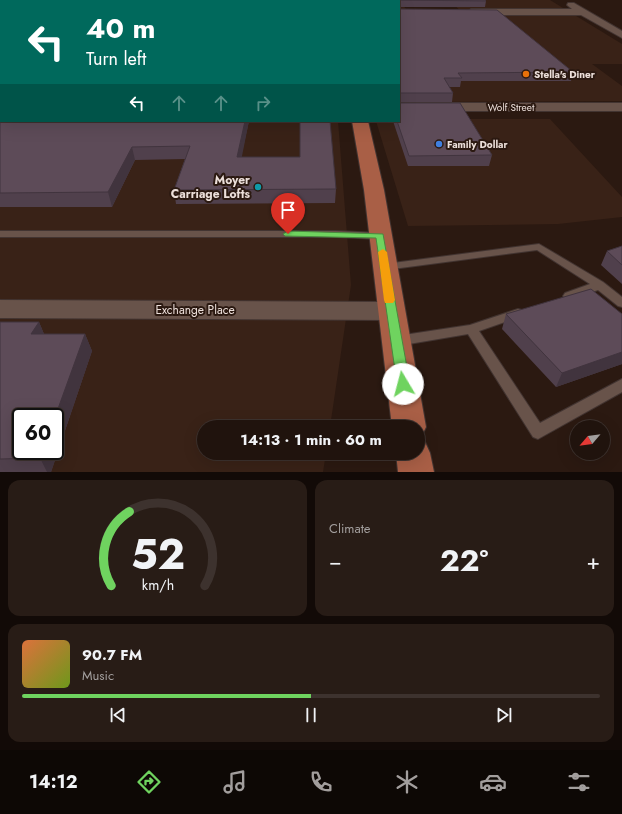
<!DOCTYPE html>
<meta charset="utf-8">
<style>
body{margin:0;font-family:Jost,sans-serif;background:#281c16;color:#f1f3f6;height:100vh;display:flex;flex-direction:column;font-size:15px;white-space:nowrap}
*{box-sizing:border-box;margin:0}
p{font-size:13px;color:#a29e9d}
.icon{flex:none;width:22px;height:22px;fill:none;stroke:currentColor;stroke-width:2;stroke-linecap:round;stroke-linejoin:round}
.map{position:relative;height:472px;overflow:hidden}
.panel{display:flex;flex-direction:column;gap:8px;padding:8px;background:#120a07;flex:1}
.panel>*{flex:none}
.hud{position:absolute;left:0px;top:0px;width:400px;height:122px;box-shadow:0 4px 16px #0002,0 0 0 1px #3d322e;background:#00695c;color:#fff;overflow:hidden}
.needle{width:26px;rotate:241deg}
.fabs{position:absolute;left:570px;top:420px;display:grid;gap:8px}
.fabs a{display:grid;place-items:center;width:40px;height:40px;border-radius:50%;background:#20130d;box-shadow:0 4px 16px #0002,0 0 0 1px #3d322e;font-size:20px}
.speed{position:absolute;left:12px;top:408px;display:flex;gap:8px;font-size:20px;font-weight:700;text-align:center}
.speed>*{display:grid;place-content:center;width:52px;height:52px;border-radius:50%;background:#20130d;box-shadow:0 4px 16px #0002,0 0 0 1px #3d322e;line-height:1}
.speed .limit{border:2px solid #111;border-radius:6px;background:#fff;color:#111}
.pin{position:absolute;display:grid;place-items:center;width:34px;height:34px;color:#fff;margin:-41px -17px;border-radius:50% 50% 50% 0;rotate:-45deg;box-shadow:0 0 4px #0007}
.pin .icon{rotate:45deg}
.me{position:absolute;width:44px;margin:-22px;rotate:352deg;stroke-linejoin:round;filter:drop-shadow(0 0 3px #0008)}
.turn{display:flex;align-items:center;gap:14px;height:84px;padding:0 20px;font-size:18px}
.turn .icon{width:52px;height:52px;stroke-width:2.5}
.turn b{display:block;font-size:28px;line-height:34px}
.lanes{display:flex;align-items:center;height:38px;padding:0 20px;background:#0003;justify-content:center;gap:20px;direction:ltr}
.lanes .off{opacity:.35}
.big{font-size:30px;font-weight:700;line-height:1.1}
.panel .widget{flex:1;display:flex;flex-direction:column;justify-content:center;gap:6px;min-width:0;padding:0 14px;border-radius:12px;background:#281c16}
.panel .dial{align-items:center;gap:0}
.dial svg{height:104px;overflow:visible;fill:none;stroke:#3d322e;stroke-width:7;stroke-linecap:round;text-anchor:middle}
.dial text{fill:#f1f3f6;stroke:none}
.song{display:flex;align-items:center;gap:12px}
.cover{width:48px;height:48px;border-radius:6px;background:linear-gradient(135deg,hsl(20 70% 55%),hsl(80 70% 35%))}
.played{height:4px;border-radius:2px;background:linear-gradient(90deg,#6fd35f 50%,#3d322e 50%)}
.keys{display:flex;justify-content:space-around;direction:ltr}
.heat{display:flex;justify-content:space-between;align-items:center;font-size:22px;direction:ltr}
.panel .tiles{flex:1;display:grid;gap:8px;grid-template-columns:1fr 1fr}
.widget:last-child{grid-column:span 2}
.trip{position:absolute;left:197px;top:420px;width:228px;height:40px;border-radius:20px;background:#20130d;box-shadow:0 4px 16px #0002,0 0 0 1px #3d322e;font-weight:700;line-height:40px;text-align:center}
.menu{display:flex;height:64px;justify-content:space-around;align-items:center;background:#0d0805;color:#a29e9d}
.menu .icon{width:28px;height:28px}
.menu .active{color:#6fd35f}
.menu b{font-size:18px;color:#f1f3f6}
.map>svg:first-child{display:block}
</style>
<div class="map">
<svg width="622" height="472" viewBox="0 0 622 472">
<rect width="100%" height="100%" fill="#2b1911"/>
<path fill="#392217" fill-rule="evenodd" d="M272 0H399L406 9H402L463 14 450 0H550L622 44V64H592L622 86V101L399 102V1Z
M0 98 1 121H338L351 285 330 427H204V453H326L323 472H0ZM21 417H55V451H21Z
M399 119H550L622 197V217L558 224 408 226 376 121H399Z"/>
<path fill="#323c24" d="M21 0H195L19 1Z"/>
<g fill="none" stroke-linecap="round" stroke-linejoin="round">
<defs>
<path id="lane" d="M0 231H336L380 233 385 236 380 239 336 237H0Z
M539 244 603 282 622 297V307L618 306 598 290 569 300 565 299 563 296 565 293 590 284 537 250 385 270 381 269 380 267 381 265 385 264Z
M518 309 522 310 524 313 522 316 479 331 540 423 622 379V392L538 439 533 437 468 334 397 346 392 344 391 341 392 338 397 336 470 325Z"/>
<path id="street" d="M568 3H574L622 31V38L581 15H471L467 12 471 9H572L567 5Z
M0 39H1V45H0Z
M1 77V86H0V78Z
M399 103H622V111H399Z
M0 300 391 302 400 305 404 311 400 317 391 320 0 318Z"/>
<path id="primary" d="M332 0H340V1H332Z
M352 121H368L384 190 426 427 421 437 418 438V427H392L364 190Z
M418 439 425 442 430 453 434 472H398L396 453H418Z"/>
</defs>
<use href="#lane" stroke="#423431" stroke-width="2"/>
<use href="#street" stroke="#423431" stroke-width="2"/>
<use href="#primary" stroke="#423431" stroke-width="2"/>
<use href="#lane" fill="#68534a" fill-rule="evenodd"/>
<use href="#street" fill="#68534a" fill-rule="evenodd"/>
<use href="#primary" fill="#a95f46" fill-rule="evenodd"/>
</g>
<path fill="#50404c" d="M353 0H485L486 1 485 7H399V1H353Z
M399 9 573 72 571 81H461L460 87H449L453 93 452 102H399Z
M0 93 1 121H249L241 157 336 189 335 203 176 204 174 190 185 159 135 160 112 207H0Z
M393 121H399L492 155 489 166H408Z
M622 246V284L601 265 607 251Z
M506 314H622V364L556 387 502 329Z
M0 322H39L44 334H85L92 351 51 472H0Z"/>
<path fill="#41343e" d="M245 121H249L239 171 237 157Z
M132 147 135 160 112 207 108 192Z
M39 322 46 339 31 334Z
M85 334 92 351 51 472H47L40 458 43 451H55V417Z
M622 352V364L556 387 562 373Z"/>
<path fill="#5d4b58" stroke="#41343e" d="M222 0H281L280 1H221Z
M355 0H485L486 1 400 0 399 3V1H355Z
M399 9H400L497 10 573 72 458 73 462 78H444L453 93H399Z
M1 92V121H245L237 157H300V121H330L336 189 174 190 190 146 132 147 108 192 0 193V93Z
M399 102 400 103H460L492 155 409 156 397 121H399Z
M622 246V265L607 251Z
M591 289 622 314V352L562 373 506 314Z
M0 322H39L31 334H85L55 417H21V451H43L40 458 0 459Z"/>
<path fill="#6fd35f" stroke="#48893e" d="M288 231 383 234 410 384 408 388 403 389 399 388 397 384 376 238 285 236 283 234Z"/>
<path fill="#f59e0b" d="M383 249 387 252 395 300 393 303H385L384 300 378 252Z"/>
<circle fill="#e8710a" stroke="#2b1911" stroke-width="1.5" cx="526" cy="74" r="4"/>
<circle fill="#3f7fe0" stroke="#2b1911" stroke-width="1.5" cx="439" cy="144" r="4"/>
<circle fill="#0f9aa8" stroke="#2b1911" stroke-width="1.5" cx="258" cy="187" r="4"/>
<g text-anchor="middle" stroke-width="4" stroke-linejoin="round" paint-order="stroke">
<g font-size="10" font-weight="bold" fill="#ecdfda" stroke="#2b1911" text-anchor="start">
<text x="534" y="78">Stella's Diner</text>
<text x="447" y="148">Family Dollar</text>
</g>
<g font-size="10" fill="#ecdfda" stroke="#2b1911">
<text x="511" y="111">Wolf Street</text>
</g>
<g font-size="12" font-weight="bold" fill="#ecdfda" stroke="#2b1911" text-anchor="end">
<text x="250" y="184">Moyer<tspan x="250" dy="14">Carriage Lofts</tspan></text>
</g>
<g font-size="12" fill="#ecdfda" stroke="#2b1911">
<text x="195" y="314">Exchange Place</text>
</g>
</g>
</svg>
<div class="fabs">
<a><svg class="needle" viewBox="-14 -14 28 28"><path d="M0-13l5 13h-10z" fill="#e53935"/><path d="M0 13l5-13h-10z" fill="#a29e9d"/></svg></a>
</div>
<div class="speed"><div class="limit">60</div></div>
<div class="pin" style="left:288px;top:234px;background:#d93025"><svg class="icon" aria-label="arrive" viewBox="0 0 24 24"><path d="M6 21V4h12l-3 4 3 4H6"/></svg></div>
<svg class="me" style="left:403px;top:384px" viewBox="-20 -20 40 40"><circle r="19" fill="#fff"/><path d="M0-13L10 11 0 6-10 11z" fill="#6fd35f"/></svg>
<div class="trip">14:13 · 1 min · 60 m</div>
<div class="hud">
<div class="turn"><svg class="icon" aria-label="left" viewBox="0 0 24 24"><path d="M17 20v-9H6M10 6l-5 5 5 5"/></svg><div><b>40 m</b>Turn left</div></div>
<div class="lanes"><svg class="icon" aria-label="left" viewBox="0 0 24 24"><path d="M17 20v-9H6M10 6l-5 5 5 5"/></svg><svg class="icon off" aria-label="ahead" viewBox="0 0 24 24"><path d="M12 20V5M6 11l6-6 6 6"/></svg><svg class="icon off" aria-label="ahead" viewBox="0 0 24 24"><path d="M12 20V5M6 11l6-6 6 6"/></svg><svg class="icon off" aria-label="right" viewBox="0 0 24 24"><path d="M7 20v-9h11M14 6l5 5-5 5"/></svg></div>
</div>
</div>
<section class="panel">
<div class="tiles">
<div class="widget dial"><svg viewBox="0 0 100 80">
<path d="M14 69A42 42 0 1 1 86 69"/>
<path d="M14 69A42 42 0 0 1 28 12" stroke="#6fd35f"/>
<text x="50" y="56" font-size="32" font-weight="700">52</text>
<text x="50" y="72" font-size="11">km/h</text>
</svg></div>
<div class="widget"><p>Climate</p>
<div class="heat"><a>−</a><b class="big">22°</b><a>+</a></div>
</div>
<div class="widget">
<div class="song"><i class="cover"></i><div><b>90.7 FM</b><p>Music</p></div></div>
<div class="played"></div>
<div class="keys"><svg class="icon" aria-label="previous" viewBox="0 0 24 24"><path d="M18 5L8 12l10 7zM5 5v14"/></svg><svg class="icon" aria-label="pause" viewBox="0 0 24 24"><path d="M8 5v14M16 5v14"/></svg><svg class="icon" aria-label="next" viewBox="0 0 24 24"><path d="M6 5l10 7-10 7zM19 5v14"/></svg></div>
</div>
</div>
</section>
<nav class="menu">
<b>14:12</b>
<svg class="icon active" aria-label="directions" viewBox="0 0 24 24"><path d="M12 3l9 9-9 9-9-9zM9 14v-3h6M13 9l2 2-2 2"/></svg>
<svg class="icon" aria-label="music" viewBox="0 0 24 24"><path d="M9 18V5l10-2v13"/><circle cx="6" cy="18" r="3"/><circle cx="16" cy="16" r="3"/></svg>
<svg class="icon" aria-label="phone" viewBox="0 0 24 24"><path d="M5 4h4l2 5-3 2q2 4 5 5l2-3 5 2v4C11 20 4 13 5 4z"/></svg>
<svg class="icon" aria-label="climate" viewBox="0 0 24 24"><path d="M12 3v18M4 7l16 10M4 17L20 7"/></svg>
<svg class="icon" aria-label="car" viewBox="0 0 24 24"><path d="M5 17H2v-5l4-1 3-4h7l3 4 3 1v5h-3M9 17h6M6 11h13"/><circle cx="7" cy="17" r="2"/><circle cx="17" cy="17" r="2"/></svg>
<svg class="icon" aria-label="filters" viewBox="0 0 24 24"><path d="M4 7h16M4 17h16"/><circle cx="9" cy="7" r="2"/><circle cx="15" cy="17" r="2"/></svg>
</nav>
